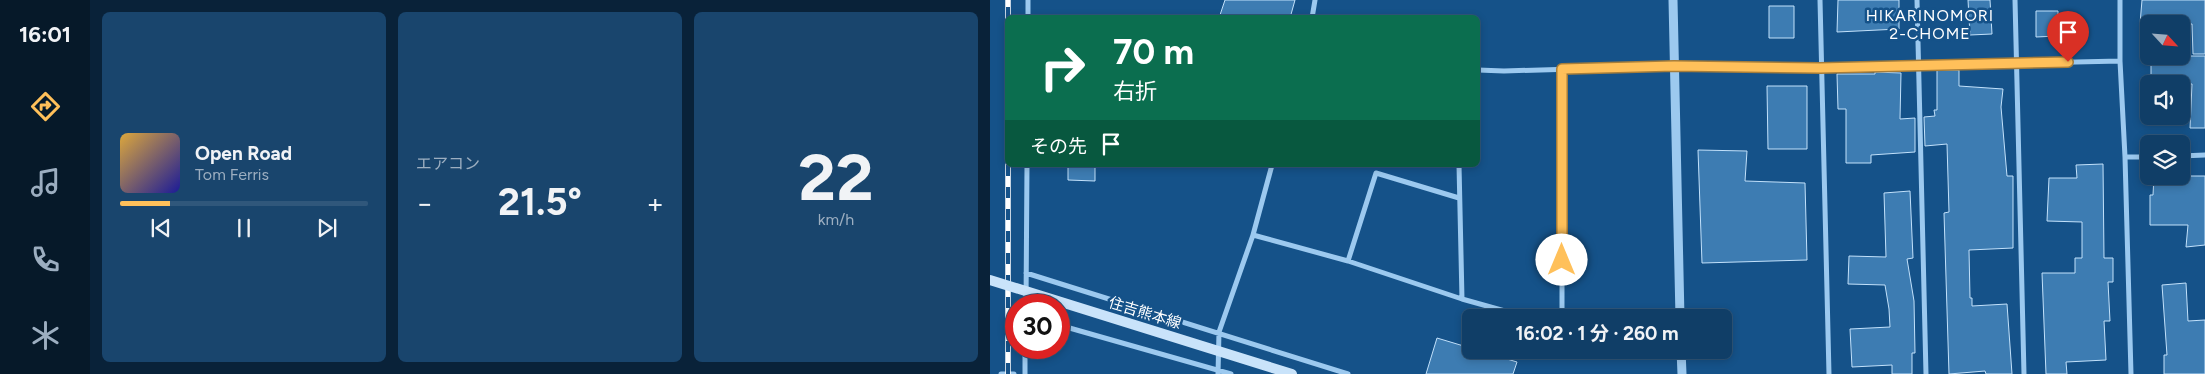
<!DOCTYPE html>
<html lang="ja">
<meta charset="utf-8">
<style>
body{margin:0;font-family:Figtree,"Noto Sans JP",sans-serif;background:#19456d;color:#f1f3f6;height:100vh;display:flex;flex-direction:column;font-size:19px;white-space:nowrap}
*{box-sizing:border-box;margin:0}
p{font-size:16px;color:#9caec0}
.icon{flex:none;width:28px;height:28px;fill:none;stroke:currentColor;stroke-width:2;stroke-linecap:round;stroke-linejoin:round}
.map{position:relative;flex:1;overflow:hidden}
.side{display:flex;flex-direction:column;gap:12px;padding:12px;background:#092239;width:900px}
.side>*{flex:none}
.banner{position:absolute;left:15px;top:15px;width:475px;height:152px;border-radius:8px;box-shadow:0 2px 8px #0003,0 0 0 1px #30577b;background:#0b6e4f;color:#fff;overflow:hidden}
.needle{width:32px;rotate:116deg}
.buttons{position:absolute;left:1150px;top:15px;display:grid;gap:10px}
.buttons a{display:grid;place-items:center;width:50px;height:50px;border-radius:8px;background:#103e67;box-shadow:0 2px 8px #0003,0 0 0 1px #30577b;font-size:25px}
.speed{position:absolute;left:15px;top:294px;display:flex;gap:10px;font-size:25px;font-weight:700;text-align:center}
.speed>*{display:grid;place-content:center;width:65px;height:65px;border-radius:50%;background:#103e67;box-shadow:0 2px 8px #0003,0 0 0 1px #30577b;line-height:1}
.speed .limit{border:8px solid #d22;background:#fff;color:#111}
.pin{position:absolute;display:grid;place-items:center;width:42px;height:42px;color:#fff;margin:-51px -21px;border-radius:50% 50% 50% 0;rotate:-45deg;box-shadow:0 0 5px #0007}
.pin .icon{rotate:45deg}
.me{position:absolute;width:55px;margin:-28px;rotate:0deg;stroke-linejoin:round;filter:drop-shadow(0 0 4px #0008)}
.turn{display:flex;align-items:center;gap:18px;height:105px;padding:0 25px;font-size:22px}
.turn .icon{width:65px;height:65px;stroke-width:2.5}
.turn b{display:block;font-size:35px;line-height:42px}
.then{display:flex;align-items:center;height:48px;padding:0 25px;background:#0003;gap:10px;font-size:19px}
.big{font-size:38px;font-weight:700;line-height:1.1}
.side .card{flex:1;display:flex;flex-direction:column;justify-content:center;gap:8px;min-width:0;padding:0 18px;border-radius:8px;background:#19456d}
.side .dial{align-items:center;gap:0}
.dial b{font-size:65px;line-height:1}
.song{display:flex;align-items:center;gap:15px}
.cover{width:60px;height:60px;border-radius:8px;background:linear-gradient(135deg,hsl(40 70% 55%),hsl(240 70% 35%))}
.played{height:5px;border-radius:2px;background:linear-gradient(90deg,#ffc05a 20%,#30577b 20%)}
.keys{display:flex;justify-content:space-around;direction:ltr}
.heat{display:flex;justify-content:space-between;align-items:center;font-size:28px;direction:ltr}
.side .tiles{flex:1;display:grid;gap:12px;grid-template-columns:repeat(3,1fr)}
.trip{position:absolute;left:472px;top:309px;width:270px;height:50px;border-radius:8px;background:#103e67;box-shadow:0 2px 8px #0003,0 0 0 1px #30577b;font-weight:700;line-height:50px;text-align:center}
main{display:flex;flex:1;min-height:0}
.dock{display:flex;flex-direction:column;width:90px;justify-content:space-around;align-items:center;background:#061929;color:#9caec0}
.dock .icon{width:35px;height:35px}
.dock .selected{color:#ffc05a}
.dock b{font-size:22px;color:#f1f3f6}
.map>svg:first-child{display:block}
</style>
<main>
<nav class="dock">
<b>16:01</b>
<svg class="icon selected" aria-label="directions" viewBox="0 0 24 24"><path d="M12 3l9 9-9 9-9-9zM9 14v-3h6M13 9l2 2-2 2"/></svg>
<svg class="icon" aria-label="music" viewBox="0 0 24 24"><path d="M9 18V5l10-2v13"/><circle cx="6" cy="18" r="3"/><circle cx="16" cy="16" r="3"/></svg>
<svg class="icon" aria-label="phone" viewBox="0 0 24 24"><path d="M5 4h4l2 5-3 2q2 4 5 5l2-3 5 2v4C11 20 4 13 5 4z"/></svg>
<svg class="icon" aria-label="climate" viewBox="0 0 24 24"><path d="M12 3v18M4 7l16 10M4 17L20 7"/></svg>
</nav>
<section class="side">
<div class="tiles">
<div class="card">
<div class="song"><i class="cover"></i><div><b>Open Road</b><p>Tom Ferris</p></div></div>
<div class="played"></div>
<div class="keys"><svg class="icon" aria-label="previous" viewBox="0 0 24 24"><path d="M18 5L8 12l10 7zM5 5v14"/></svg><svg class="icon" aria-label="pause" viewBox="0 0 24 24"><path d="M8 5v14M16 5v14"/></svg><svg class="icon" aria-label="next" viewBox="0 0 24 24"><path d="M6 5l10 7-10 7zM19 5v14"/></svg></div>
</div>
<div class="card"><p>エアコン</p>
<div class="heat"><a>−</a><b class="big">21.5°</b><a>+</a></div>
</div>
<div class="card dial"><b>22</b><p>km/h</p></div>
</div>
</section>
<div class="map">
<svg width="1215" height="374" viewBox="0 0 1215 374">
<rect width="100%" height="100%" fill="#155289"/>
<path fill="#3d7cb2" stroke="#c2e1fb" d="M235 0H305L300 18H229Z
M848 0H909V29L847 32Z
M978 0H1000L1002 34 980 35Z
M1152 0H1215V54H1203L1202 24H1150Z
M779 6H804V38H779Z
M1046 11H1068V36L1046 37Z
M1161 56H1215V128H1200L1202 84H1161Z
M947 70H969V86L1013 89 1011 107 1017 176H1023V248L979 250 980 298H982V306L1017 304 1022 374H996L995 371 959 374 954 213 959 212 957 144 935 146 934 117 945 116 944 110H947Z
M885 72 911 73 910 119 925 118V152L881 155V163H856V109H848L847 74H885Z
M777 86H817V149H778Z
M708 150 757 151 755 181 815 183 817 260 712 263Z
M1113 164 1114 258H1123V282H1118L1120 321H1114L1116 360 1076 362 1077 374H1056L1052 273H1085V258H1092V222L1057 221 1059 178H1087L1086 165Z
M78 165H105V181L78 180Z
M1164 176H1215V245L1196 247 1198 225H1160V195H1163Z
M920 191 923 258 917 259 924 301 925 353H922V374H902V365L862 367 860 329 900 327 899 309 895 285 858 284 859 256 896 257 894 193Z
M1196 283 1198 321 1215 320V374H1174V355H1177L1172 285Z
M447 338 527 362 523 374H436Z"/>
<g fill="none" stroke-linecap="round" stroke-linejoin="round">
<path stroke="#9cc9ef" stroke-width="5" d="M830 0 839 374
M927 0 936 374
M1025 0 1034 374
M1130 0V61L1135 157 1141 374
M38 18V0
M322 18 325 0
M572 69V318
M488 70 514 71 684 66 830 68 1130 61
M1191 156 1215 155
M1135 157H1159
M469 165 472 299
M263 235 358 261 472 299 540 318
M358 261 386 173 469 198
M36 273 358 374
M36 305 37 165
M69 325 241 374
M35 348V374
M11 374H24
M228 374 229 332 263 235 282 165"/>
<path stroke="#9cc9ef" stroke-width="9" d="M683 0 690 318
M691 350 692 374"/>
<defs>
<path id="rail" d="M18 18V0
M18 374V165"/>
</defs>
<use href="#rail" stroke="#fff" stroke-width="5.5"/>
<use href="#rail" stroke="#155289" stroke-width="4" stroke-dasharray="11" stroke-linecap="butt"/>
<path stroke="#c9e3fa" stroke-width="10" d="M0 280 302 374"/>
</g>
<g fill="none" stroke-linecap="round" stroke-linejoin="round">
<defs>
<path id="route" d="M572 260V69L684 66 830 68 1078 62"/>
</defs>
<use href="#route" stroke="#a67d3a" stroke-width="12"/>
<use href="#route" stroke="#ffc05a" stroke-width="9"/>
</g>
<g text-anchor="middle" stroke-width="5" stroke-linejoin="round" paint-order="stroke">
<g font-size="15" fill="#fff" stroke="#155289">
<text transform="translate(155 313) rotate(17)" y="5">住吉熊本線</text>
</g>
<g font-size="16" letter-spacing="1" fill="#fff" stroke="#155289">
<text x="940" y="21">HIKARINOMORI<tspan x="940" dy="18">2-CHOME</tspan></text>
</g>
</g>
</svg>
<div class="buttons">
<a><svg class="needle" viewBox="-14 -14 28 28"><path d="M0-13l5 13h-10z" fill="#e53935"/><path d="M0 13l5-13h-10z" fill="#9caec0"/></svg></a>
<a><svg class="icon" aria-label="sound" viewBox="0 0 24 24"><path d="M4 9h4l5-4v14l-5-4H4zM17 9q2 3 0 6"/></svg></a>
<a><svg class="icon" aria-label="layers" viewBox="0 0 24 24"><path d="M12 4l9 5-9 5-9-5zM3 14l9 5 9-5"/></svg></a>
</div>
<div class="speed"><div class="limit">30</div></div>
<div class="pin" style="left:1078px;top:62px;background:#d93025"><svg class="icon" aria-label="arrive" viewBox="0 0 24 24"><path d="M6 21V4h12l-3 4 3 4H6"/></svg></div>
<svg class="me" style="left:572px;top:260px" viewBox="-20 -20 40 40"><circle r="19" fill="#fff"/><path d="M0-13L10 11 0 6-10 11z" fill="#ffc05a"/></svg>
<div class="trip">16:02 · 1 分 · 260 m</div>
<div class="banner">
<div class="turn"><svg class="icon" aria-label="right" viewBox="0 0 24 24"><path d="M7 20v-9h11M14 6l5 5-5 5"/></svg><div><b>70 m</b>右折</div></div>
<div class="then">その先<svg class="icon" aria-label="arrive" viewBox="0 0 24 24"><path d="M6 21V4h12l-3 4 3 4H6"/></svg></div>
</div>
</div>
</main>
